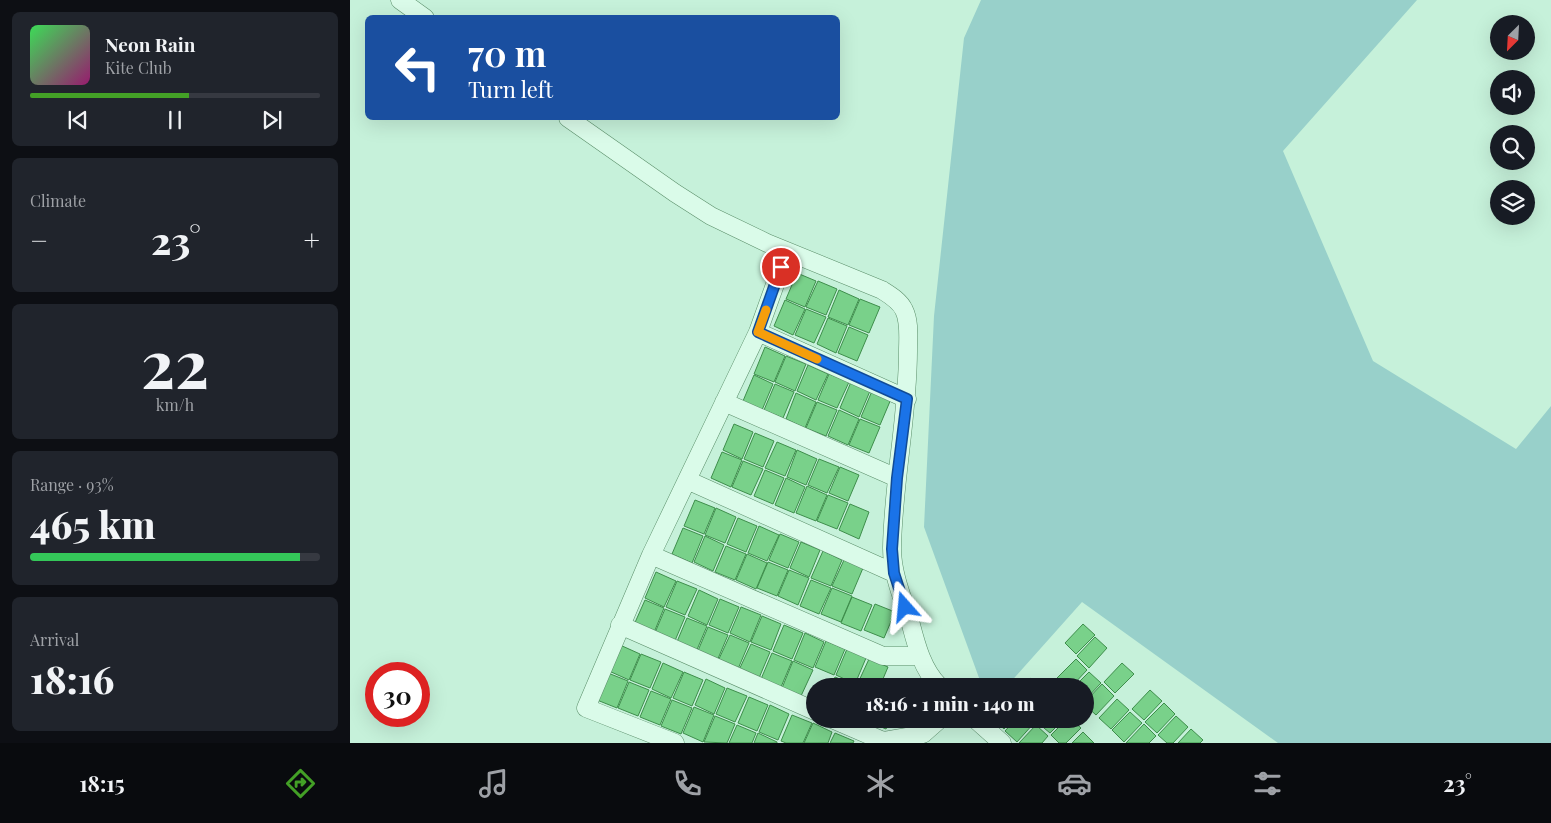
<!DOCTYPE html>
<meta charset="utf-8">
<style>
body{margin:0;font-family:"Playfair Display",serif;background:#20242c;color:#f1f3f6;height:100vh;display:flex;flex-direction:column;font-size:19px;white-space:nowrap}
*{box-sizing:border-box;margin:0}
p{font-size:16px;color:#9ea1a6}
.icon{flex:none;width:28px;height:28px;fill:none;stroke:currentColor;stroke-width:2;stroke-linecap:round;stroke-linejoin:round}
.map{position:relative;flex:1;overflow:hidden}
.panel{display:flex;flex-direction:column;gap:12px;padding:12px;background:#0d0f14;width:350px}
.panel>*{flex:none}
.hud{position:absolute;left:15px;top:15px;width:475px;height:105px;border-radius:8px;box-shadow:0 5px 20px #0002;background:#1a4fa0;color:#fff;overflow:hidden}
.needle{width:32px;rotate:204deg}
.fabs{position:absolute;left:1140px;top:15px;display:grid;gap:10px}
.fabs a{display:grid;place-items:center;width:45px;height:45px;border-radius:50%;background:#171b24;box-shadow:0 5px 20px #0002;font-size:25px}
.speed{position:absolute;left:15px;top:662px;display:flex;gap:10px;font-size:25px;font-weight:700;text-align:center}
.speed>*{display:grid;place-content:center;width:65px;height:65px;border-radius:50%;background:#171b24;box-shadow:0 5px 20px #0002;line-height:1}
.speed .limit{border:8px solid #d22;background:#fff;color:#111}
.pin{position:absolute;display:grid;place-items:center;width:42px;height:42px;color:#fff;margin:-21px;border:2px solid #fff;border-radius:50%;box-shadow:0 1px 5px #0007}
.me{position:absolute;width:55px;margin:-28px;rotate:342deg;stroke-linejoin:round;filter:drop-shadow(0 0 4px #0008)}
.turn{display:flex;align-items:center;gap:18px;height:105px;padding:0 20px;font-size:22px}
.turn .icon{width:65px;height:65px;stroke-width:2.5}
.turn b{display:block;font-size:35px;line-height:42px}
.big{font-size:38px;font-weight:800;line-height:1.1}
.panel .tile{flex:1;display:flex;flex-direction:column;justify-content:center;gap:8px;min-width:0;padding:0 18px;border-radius:8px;background:#20242c}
.panel .dial{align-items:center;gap:0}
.dial b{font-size:65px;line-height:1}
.song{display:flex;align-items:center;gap:15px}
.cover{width:60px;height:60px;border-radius:8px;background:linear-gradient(135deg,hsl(130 70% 55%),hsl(320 70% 35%))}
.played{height:5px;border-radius:2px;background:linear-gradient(90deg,#43a026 55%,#363941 55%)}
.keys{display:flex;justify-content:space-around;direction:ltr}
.heat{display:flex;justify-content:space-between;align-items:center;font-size:28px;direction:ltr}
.charge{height:8px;border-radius:4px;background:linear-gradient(90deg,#34c759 93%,#363941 0)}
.trip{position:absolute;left:456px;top:678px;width:288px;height:50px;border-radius:25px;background:#171b24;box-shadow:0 5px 20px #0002;font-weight:800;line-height:50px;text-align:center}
.menu{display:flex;height:80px;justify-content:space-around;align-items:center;background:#090b0e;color:#9ea1a6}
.menu .icon{width:35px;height:35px}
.menu .on{color:#43a026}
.menu b{font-size:22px;color:#f1f3f6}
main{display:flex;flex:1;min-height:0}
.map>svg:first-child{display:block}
</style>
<main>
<section class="panel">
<div class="tile">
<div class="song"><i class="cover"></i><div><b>Neon Rain</b><p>Kite Club</p></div></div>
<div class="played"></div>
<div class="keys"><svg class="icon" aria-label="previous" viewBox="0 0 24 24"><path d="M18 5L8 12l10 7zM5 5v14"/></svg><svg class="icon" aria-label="pause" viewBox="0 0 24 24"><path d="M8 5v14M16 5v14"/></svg><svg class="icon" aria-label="next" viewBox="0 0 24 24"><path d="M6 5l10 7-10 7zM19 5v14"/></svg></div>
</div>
<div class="tile"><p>Climate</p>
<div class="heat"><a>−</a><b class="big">23°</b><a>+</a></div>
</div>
<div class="tile dial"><b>22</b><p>km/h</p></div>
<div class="tile"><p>Range · 93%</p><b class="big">465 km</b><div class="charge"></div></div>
<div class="tile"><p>Arrival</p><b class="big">18:16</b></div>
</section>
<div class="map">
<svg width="1201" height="743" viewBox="0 0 1201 743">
<rect width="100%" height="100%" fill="#c6f1da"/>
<path fill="#98d0ca" d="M631 0H1067L933 151 1023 361 1166 449 1201 406V743H928L732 602 657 686H632L574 527 584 316 614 38Z"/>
<path fill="#79d18a" stroke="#3e8e4b" d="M447 273 466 281 455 307 436 299Z
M468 281 487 289 476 315 456 307Z
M489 290 509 299 498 325 478 317Z
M510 299 530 307 519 333 499 325Z
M435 300 455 309 443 335 424 326Z
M456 309 476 317 464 343 445 335Z
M478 318 497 326 486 353 467 344Z
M499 327 518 335 507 361 488 353Z
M415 347 435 356 424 382 404 374Z
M436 356 456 364 445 391 425 382Z
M458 365 478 374 466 400 447 391Z
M479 374 499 382 487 408 468 400Z
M404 375 423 384 412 410 393 401Z
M501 382 520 391 509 417 490 408Z
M425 384 444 392 433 418 414 410Z
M522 391 541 399 530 425 511 417Z
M446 393 466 402 455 428 436 419Z
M467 402 487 410 476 436 456 428Z
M489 410 509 419 498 445 478 436Z
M510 419 530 427 519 453 499 445Z
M384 424 403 432 392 459 373 450Z
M405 433 424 441 413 467 394 459Z
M427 442 446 450 435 476 415 468Z
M447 450 467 459 456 485 437 477Z
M372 452 392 460 381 487 361 478Z
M469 459 489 467 477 493 458 485Z
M393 461 413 469 401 495 382 487Z
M490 467 509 475 498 501 479 493Z
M415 470 434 478 423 504 404 496Z
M436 478 455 487 444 513 425 505Z
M457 486 477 495 466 521 446 513Z
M478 495 498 503 487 529 467 521Z
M345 500 365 508 354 534 334 526Z
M500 504 519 512 509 539 489 530Z
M366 508 386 517 375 543 355 535Z
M388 518 407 526 396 552 377 544Z
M409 526 429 535 417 561 398 553Z
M333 528 353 536 342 563 322 554Z
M430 534 449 542 438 568 419 560Z
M355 536 374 545 363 571 344 562Z
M451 542 470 550 459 577 440 568Z
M376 546 396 554 385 580 365 572Z
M473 551 492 560 481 586 461 578Z
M397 554 417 563 406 589 386 580Z
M494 560 513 568 502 594 482 586Z
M418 562 438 570 427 596 407 588Z
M439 570 459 578 448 605 428 596Z
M306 572 326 581 314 607 295 598Z
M461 580 481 588 469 614 450 606Z
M327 581 347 589 335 615 316 607Z
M482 588 502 596 491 622 471 614Z
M349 590 368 599 357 625 338 616Z
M502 597 522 605 511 631 491 623Z
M370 599 389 607 378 633 359 625Z
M295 600 314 608 303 635 283 627Z
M525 604 545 612 534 638 514 630Z
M391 607 411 615 400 642 380 633Z
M315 609 335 617 324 643 304 635Z
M412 616 431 624 421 650 401 642Z
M337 618 357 626 346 652 326 644Z
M733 624 745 635 726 654 715 643Z
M434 625 453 633 442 659 423 651Z
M358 627 378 635 367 661 347 653Z
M455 633 474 642 463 668 444 660Z
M380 635 399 643 388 669 368 661Z
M745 637 757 648 739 668 727 656Z
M476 641 495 649 484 675 465 667Z
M401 644 420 652 409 678 389 670Z
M270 645 290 654 279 680 259 671Z
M497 649 516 658 505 684 486 675Z
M422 653 442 661 431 687 411 679Z
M291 654 311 662 300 688 280 680Z
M519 659 538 667 530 686H511L507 685Z
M726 659 737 670 722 686H717L707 678Z
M443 661 463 670 451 696 432 688Z
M313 663 333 672 321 698 302 689Z
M772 663 784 674 765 693 754 682Z
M334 672 353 680 342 706 323 698Z
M739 672 751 683 735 700V686H725Z
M258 673 278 681 267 708 247 700Z
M485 677 505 685 504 686H481Z
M680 678 689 686H672Z
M356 679 375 688 364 714 345 705Z
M279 682 299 690 288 716 268 708Z
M752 684 764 696 746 715 735 705V702Z
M377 688 397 696 385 722 366 714Z
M800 690 812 701 794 720 782 709Z
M301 691 321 699 310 725 290 717Z
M399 697 418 705 407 731 388 723Z
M767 699 779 710 761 729 749 718Z
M322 700 342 708 331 734 311 726Z
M814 703 825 714 807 733 795 722Z
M420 705 439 714 428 740 409 732Z
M344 707 364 715 353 742 333 733Z
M780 712 792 723 774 742 762 730Z
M442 715 462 723 453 743H436L431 741Z
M365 716 385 724 377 743 354 742Z
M826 716 838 727 823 743H817L808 735Z
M518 719H541L536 729 517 721Z
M643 719H664L654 729Z
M666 719H680L684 723 667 742 655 731Z
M692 719H714L700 733 688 723Z
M717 719H721L731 728 716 743H709L701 735Z
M463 723 482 732 478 743H454Z
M794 724 806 736 799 743H776Z
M387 725 406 733 402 743H379Z
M686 725 698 736 692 743H669Z
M841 729 853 740 850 743H828Z
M733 732 744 743H722Z
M408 733 427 742V743H404Z
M485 733 504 741 503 743H480Z"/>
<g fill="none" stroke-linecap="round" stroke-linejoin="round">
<defs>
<path id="minor" d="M50 0 75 18
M218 118 325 193 361 216 417 243 532 290C540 295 550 301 554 310 560 322 558 338 558 351 558 417 543 482 542 548 542 573 552 597 560 621 566 644 572 669 589 686
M408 332 557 399
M374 402 547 478
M337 480 544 573
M301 555 533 656H570
M270 625 465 711
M482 719 533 741 573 734 590 719
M625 719 652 743
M325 743 236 708 301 555 408 332 437 251"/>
</defs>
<use href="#minor" stroke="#5a8e69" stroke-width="19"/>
<use href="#minor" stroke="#dafbe9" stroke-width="18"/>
</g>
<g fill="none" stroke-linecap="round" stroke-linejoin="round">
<defs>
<path id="route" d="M431 267 408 332 557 399 547 478 542 549 544 573 555 607"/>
</defs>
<use href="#route" stroke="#114b97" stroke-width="12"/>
<use href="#route" stroke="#1a73e8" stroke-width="9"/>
<path stroke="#f59e0b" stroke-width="9" d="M416 310 408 332 467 359"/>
</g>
</svg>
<div class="fabs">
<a><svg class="needle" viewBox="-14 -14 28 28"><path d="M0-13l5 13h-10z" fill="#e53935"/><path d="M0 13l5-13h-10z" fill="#9ea1a6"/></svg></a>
<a><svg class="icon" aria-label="sound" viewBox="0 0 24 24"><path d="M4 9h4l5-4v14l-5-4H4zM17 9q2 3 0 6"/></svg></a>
<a><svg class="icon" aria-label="search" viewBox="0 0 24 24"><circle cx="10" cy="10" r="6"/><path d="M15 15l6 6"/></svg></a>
<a><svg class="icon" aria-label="layers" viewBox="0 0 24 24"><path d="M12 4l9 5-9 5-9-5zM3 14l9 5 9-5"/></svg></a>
</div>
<div class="speed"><div class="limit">30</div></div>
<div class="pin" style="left:431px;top:267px;background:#d93025"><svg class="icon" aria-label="arrive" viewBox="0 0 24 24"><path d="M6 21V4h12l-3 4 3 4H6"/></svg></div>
<svg class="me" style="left:555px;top:607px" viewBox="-20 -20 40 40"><path d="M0-17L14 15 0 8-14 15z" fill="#1a73e8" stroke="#fff" stroke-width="4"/></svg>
<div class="trip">18:16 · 1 min · 140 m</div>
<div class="hud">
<div class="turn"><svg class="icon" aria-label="left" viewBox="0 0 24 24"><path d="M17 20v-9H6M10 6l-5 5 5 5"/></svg><div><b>70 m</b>Turn left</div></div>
</div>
</div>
</main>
<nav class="menu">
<b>18:15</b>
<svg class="icon on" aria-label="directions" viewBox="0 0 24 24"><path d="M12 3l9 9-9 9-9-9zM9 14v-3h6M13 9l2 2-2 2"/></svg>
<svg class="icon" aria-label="music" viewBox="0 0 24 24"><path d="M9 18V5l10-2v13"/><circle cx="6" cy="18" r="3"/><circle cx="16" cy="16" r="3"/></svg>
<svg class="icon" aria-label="phone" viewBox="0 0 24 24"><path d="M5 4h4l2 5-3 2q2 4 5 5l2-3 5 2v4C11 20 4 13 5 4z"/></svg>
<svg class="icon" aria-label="climate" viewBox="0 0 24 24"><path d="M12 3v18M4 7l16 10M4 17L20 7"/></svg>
<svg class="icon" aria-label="car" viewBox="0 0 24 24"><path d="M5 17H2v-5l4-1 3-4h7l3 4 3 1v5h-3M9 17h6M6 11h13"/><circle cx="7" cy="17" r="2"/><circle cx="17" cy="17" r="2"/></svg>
<svg class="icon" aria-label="filters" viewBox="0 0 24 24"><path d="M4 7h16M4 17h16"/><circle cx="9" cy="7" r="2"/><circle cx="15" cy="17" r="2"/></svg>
<b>23°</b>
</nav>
